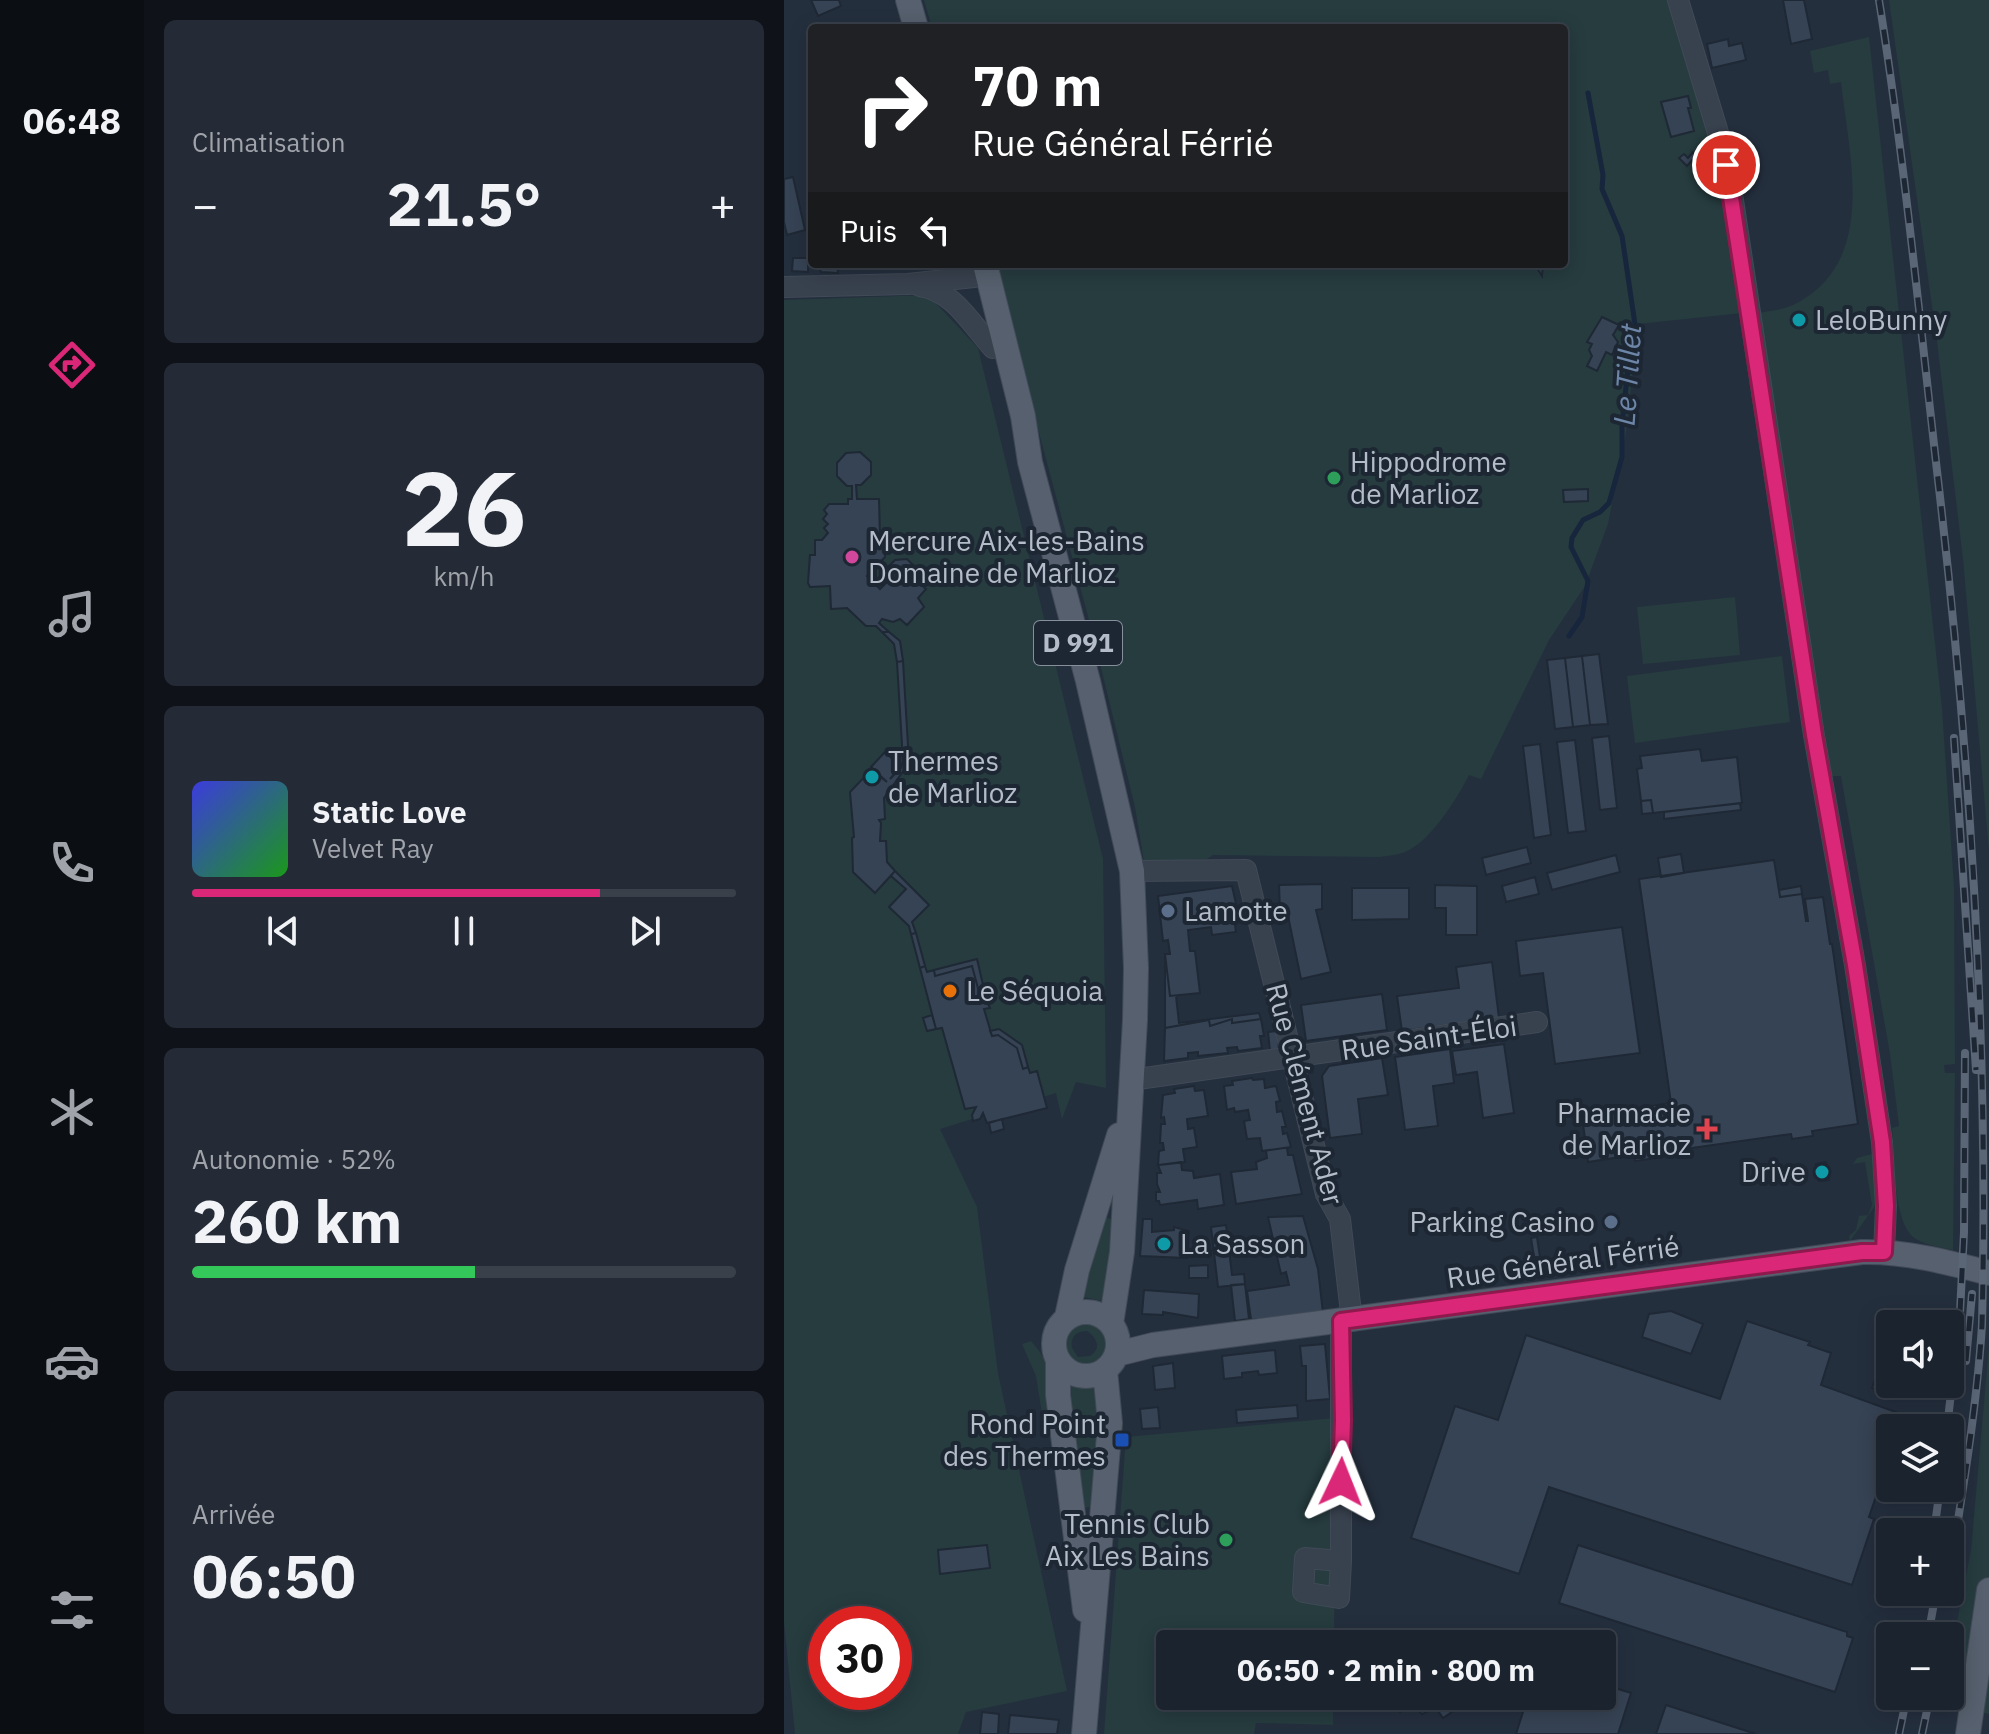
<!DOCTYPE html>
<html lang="fr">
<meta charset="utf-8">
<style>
body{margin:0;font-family:"IBM Plex Sans",sans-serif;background:#242b36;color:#f1f3f6;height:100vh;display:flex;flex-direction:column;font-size:30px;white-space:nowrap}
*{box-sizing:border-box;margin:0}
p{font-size:26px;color:#a0a4aa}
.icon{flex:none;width:44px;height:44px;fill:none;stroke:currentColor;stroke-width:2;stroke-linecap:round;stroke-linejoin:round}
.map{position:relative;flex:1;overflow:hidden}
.panel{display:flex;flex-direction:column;gap:20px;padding:20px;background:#0f1319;width:640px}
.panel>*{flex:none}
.guide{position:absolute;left:24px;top:24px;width:760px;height:244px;border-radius:8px;box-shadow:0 4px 20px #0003,0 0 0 2px #39404a;background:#202124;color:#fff;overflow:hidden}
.fabs{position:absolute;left:1092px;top:1310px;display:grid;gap:16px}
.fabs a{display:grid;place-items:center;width:88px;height:88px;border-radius:8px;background:#1b232e;box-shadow:0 4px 20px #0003,0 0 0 2px #39404a;font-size:40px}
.speed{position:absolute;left:24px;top:1606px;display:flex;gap:16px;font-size:40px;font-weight:700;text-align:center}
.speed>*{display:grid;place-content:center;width:104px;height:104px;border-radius:50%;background:#1b232e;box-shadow:0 4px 20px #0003,0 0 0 2px #39404a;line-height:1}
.speed .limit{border:12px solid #d22;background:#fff;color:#111}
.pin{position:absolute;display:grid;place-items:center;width:68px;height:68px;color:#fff;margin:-34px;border:4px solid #fff;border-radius:50%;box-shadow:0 2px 8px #0007}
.me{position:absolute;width:88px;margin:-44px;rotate:2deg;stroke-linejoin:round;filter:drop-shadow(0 0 6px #0008)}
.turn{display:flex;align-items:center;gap:28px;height:168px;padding:0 32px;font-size:36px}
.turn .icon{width:104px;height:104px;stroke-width:2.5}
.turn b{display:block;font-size:56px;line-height:68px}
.then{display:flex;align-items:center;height:76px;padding:0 32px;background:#0003;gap:16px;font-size:30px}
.big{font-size:60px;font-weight:700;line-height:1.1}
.panel .tile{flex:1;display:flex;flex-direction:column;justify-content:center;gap:12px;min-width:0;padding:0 28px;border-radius:12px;background:#242b36}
.panel .dial{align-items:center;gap:0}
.dial b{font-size:104px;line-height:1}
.song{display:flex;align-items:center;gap:24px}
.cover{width:96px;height:96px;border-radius:12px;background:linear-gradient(135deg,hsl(240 70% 55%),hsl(120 70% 35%))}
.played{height:8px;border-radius:4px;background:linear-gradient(90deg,#db2777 75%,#39404a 75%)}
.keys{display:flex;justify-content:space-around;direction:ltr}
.heat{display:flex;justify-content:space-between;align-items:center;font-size:44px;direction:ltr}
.charge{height:12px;border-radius:6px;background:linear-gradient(90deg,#34c759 52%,#39404a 0)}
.trip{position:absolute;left:372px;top:1630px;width:460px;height:80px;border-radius:8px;background:#1b232e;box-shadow:0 4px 20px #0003,0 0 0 2px #39404a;font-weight:700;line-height:80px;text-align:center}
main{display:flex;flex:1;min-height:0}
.tabs{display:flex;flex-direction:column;width:144px;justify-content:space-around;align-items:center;background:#0b0e12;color:#a0a4aa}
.tabs .icon{width:56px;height:56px}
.tabs .on{color:#db2777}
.tabs b{font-size:36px;color:#f1f3f6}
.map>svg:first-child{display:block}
</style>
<main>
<nav class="tabs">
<b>06:48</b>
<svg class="icon on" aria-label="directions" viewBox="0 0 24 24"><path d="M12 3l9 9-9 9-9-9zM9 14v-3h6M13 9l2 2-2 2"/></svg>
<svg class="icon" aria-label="music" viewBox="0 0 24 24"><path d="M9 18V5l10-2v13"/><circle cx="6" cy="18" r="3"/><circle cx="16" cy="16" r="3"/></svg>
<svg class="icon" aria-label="phone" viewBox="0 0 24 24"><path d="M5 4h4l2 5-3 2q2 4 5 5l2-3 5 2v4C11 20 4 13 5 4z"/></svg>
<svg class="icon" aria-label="climate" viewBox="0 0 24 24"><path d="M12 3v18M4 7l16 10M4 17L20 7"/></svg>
<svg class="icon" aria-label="car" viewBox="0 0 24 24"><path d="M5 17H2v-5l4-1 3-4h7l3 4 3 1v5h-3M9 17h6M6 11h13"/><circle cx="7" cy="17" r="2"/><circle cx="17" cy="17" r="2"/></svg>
<svg class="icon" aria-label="filters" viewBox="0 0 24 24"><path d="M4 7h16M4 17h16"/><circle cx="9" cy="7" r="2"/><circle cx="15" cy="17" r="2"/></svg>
</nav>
<section class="panel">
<div class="tile"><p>Climatisation</p>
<div class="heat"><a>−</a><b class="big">21.5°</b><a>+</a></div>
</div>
<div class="tile dial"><b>26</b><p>km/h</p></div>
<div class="tile">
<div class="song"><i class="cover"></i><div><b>Static Love</b><p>Velvet Ray</p></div></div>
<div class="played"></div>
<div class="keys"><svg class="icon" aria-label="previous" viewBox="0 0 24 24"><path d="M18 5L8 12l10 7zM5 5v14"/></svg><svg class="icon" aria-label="pause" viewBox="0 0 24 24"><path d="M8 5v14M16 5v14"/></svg><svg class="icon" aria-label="next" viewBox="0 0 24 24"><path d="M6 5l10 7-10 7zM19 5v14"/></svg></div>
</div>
<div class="tile"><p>Autonomie · 52%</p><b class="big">260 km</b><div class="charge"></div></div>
<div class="tile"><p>Arrivée</p><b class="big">06:50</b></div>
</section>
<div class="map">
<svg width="1205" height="1734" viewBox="0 0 1205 1734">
<rect width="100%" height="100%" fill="#242f3e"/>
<path fill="#263c3f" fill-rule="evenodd" d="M140 0H886L909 67 937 179 958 313 854 324 842 432 824 524 801 586 765 640 697 779 685 775C673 799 646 842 621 852 613 855 603 856 596 857L429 855 423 859 360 862 351 807 309 635 210 264H780V28H148Z
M1105 0H1205V851L1179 559 1153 341Z
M1085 37 1158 708 1170 887 1171 1064 1160 1065 1161 1073H1171L1169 1250C1157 1247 1143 1246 1132 1239 1108 1224 1111 1155 1108 1128L1115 1126 1106 1054 1057 776H1048L973 313C984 311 998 310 1009 305 1095 263 1065 157 1057 82L1046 84 1044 70 1030 73 1026 51Z
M144 295 194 348 319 859 322 1088 292 1082 278 1119 272 1093 156 1129 193 1207 214 1373 283 1691 182 1712 174 1734H11L0 1622V300ZM42 1624H110V1692H42Z
M951 597 956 655 859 664 853 607Z
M998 656 1006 722 851 743 843 676Z
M1088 1154 1093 1203 1066 1241 1065 1236 1072 1230 1075 1216 1084 1215 1088 1205 1081 1162 1069 1164 1073 1158Z
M321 1217 333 1221 324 1302 295 1296Z
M307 1322C335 1339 323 1371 291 1364L281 1354 280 1338 289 1326ZM303 1331C313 1338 318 1348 306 1356L294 1357 288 1348C286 1337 292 1331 303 1331Z
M247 1341C251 1346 256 1351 259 1357 267 1372 268 1406 259 1420L252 1376 238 1344Z
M1205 1347V1714L1157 1703 1159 1696H1166V1658L1187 1550Z
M280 1386 301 1388 315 1386V1506L299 1508Z
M552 1418 550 1644H386V1696H549V1725L472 1723 470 1734H320L342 1437Z"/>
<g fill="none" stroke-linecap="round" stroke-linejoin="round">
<path stroke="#17263c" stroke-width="5" d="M785 636 798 617 804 581 787 547 788 538 799 520 816 512 825 503 838 457V425L844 368 853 338 838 236 818 189 819 175 804 93"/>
</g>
<path fill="#364354" stroke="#1f2835" stroke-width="2" d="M27 0H55L57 6 34 16Z
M999 0H1020L1028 39 1007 44Z
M944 39 945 46 958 43 962 60 928 68 923 44Z
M904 96 907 108H904L910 131 887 137 877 102Z
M909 152 912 156 903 166 895 158 900 154 904 158Z
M9 177 21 230 3 235 0 222V179Z
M9 258H24V272L8 271Z
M35 264H53L54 273 37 272Z
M734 264H759L758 276 751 265 735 268Z
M818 317 835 325 829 335 834 342 828 355 822 352 813 371 803 366 808 356 805 350 808 344 803 342Z
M76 452 87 462V475L77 485H72L73 499H95L96 538 100 542 101 557 83 576 96 589 103 582 102 569 111 560 123 559 132 568V580L142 589 134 598 140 607 123 625 116 619 109 622 98 619 95 623 105 632H98L92 626H82L63 608 47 609 46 586 26 587 24 583 26 555H31V540H38L44 533 40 528 44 524 39 519 43 514 40 510 45 504H64V499H68V486H63L53 476V463L62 453Z
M804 489V501L780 502 779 490Z
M98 632H105L116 641 119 661 113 662 110 644Z
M815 654 824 724 806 725 798 656Z
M798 656 806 725 789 727 781 658Z
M781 658 789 727 771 729 763 660Z
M119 661 125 763 100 798 101 819 95 820 97 823 96 841H102L103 862 111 871 91 893 69 872 68 838 70 837 66 792 87 770 103 782 87 767 101 752 116 766 106 779 117 768 119 761 113 662Z
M825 736 833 808 816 810 808 738Z
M791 740 802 831 784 833 773 742Z
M756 744 767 835 750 838 739 746Z
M916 749 918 761 953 757 958 803 869 813 867 800 857 801 853 769 858 768 856 756Z
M867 800 869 813 858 814 857 801Z
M956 803 957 810 880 819V812Z
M743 847 747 863 702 875 698 858Z
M897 854 900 873 877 877 874 858Z
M832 855 836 872 768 890 763 873Z
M990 860 996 897 1018 894 1022 921H1024L1021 899 1039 897 1046 944H1048L1074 1124 1028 1131 1029 1136 1008 1139 1007 1134 872 1153 873 1158 851 1161 850 1155 804 1162 798 1116 887 1103 855 879Z
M111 871 145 905 128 922 132 933 127 934 125 926 105 907 122 889 107 876Z
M751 877 755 894 722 902 718 886Z
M538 884V909L532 910 547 972 517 979 503 911H496L495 885Z
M651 885 693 886V935H662V908H651Z
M448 886 455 917H450L452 932 428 935 427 927 404 930 406 951H411L416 993 386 996 381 954H386L384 940 379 941 374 896Z
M1017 886 1018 894 996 897 995 890Z
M568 888H625V919L568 920Z
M838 927 856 1053 771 1064 759 973 736 976 732 941Z
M132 933 141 966 136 968 127 934Z
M381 954 386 996H392L395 1023 475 1013 477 1019 448 1023V1019L426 1026 425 1020 381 1028Z
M193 959 203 1002 198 1003 188 966 151 976 150 970Z
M708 962 715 1018 618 1031 613 996 675 988 672 967Z
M141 966 143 972 150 970 151 976 188 966 198 1003 203 1002 206 1008 200 1009 208 1036 214 1035 233 1048 239 1069 244 1067 246 1073 253 1071 263 1108 203 1123 199 1113 196 1119 189 1121 188 1115 192 1107 181 1109 158 1028 152 1029 136 968Z
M598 994 603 1030 522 1041 517 1005Z
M148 1015 152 1029 143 1031 139 1018Z
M448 1019V1023L477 1019 480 1036H476L478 1048 454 1051 453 1047 443 1048 444 1053 414 1056V1052L404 1053V1058L380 1061 381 1028 425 1020 426 1026Z
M215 1029 238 1045 244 1067 239 1069 233 1048 214 1035 208 1036 206 1031Z
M493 1031 495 1049 486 1051 484 1032Z
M720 1044 730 1113 699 1118 693 1072 672 1075 668 1051Z
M666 1049 670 1083 649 1086 654 1126 621 1130 611 1057Z
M598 1058 604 1095 574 1099 578 1134 546 1138 538 1076 545 1066Z
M468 1078 469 1080 480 1079 481 1088 492 1086 496 1101 492 1102 493 1112 498 1111 502 1127H498L499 1134 503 1133 507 1147 478 1151 476 1138 463 1139 460 1121 466 1120 464 1110 451 1112 450 1108 443 1110 440 1086 449 1085 448 1081Z
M410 1086 411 1091 420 1090 424 1116 403 1119 404 1129 410 1128 413 1147 399 1149 401 1162 374 1165 375 1151 380 1150 379 1143H376L377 1124H381L380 1117 377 1118 379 1095 391 1093 390 1089Z
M218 1119 220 1129 207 1133 205 1123Z
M507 1147 503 1148 504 1155H509L518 1194 452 1204 447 1172 473 1169 472 1162 483 1158 482 1151H478Z
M397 1162 398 1170 409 1171 410 1178 436 1174 440 1205 414 1209 413 1200 376 1205 375 1201H372V1192H376L373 1184V1173H377L374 1165Z
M1042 1162 1045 1180 1035 1181 1032 1164Z
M519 1216 534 1269 539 1313 467 1320 463 1291 505 1285 502 1272 497 1274 484 1217Z
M359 1219H368V1232L390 1230V1227L405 1231 403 1258 356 1256Z
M442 1225 448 1275 460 1274 461 1284 434 1287 427 1227Z
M753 1237 756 1257H750L747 1238Z
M424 1265V1278H405V1266Z
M461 1284 465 1319 451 1321 447 1285Z
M360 1290 415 1294 414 1318 379 1312V1315L358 1314Z
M887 1311 919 1324 907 1354 858 1337 865 1314Z
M963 1321 1026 1342 1024 1345 1047 1353 1037 1385 1120 1415 1115 1428H1106V1455L1085 1517 1090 1519 1068 1585 765 1487 735 1574 627 1538 671 1406 714 1420 742 1335 936 1399Z
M541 1344 546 1399 522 1401V1366H518L516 1346Z
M491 1350 493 1373 475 1375 474 1371 458 1373V1377L440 1379 438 1356Z
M1100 1354 1106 1356V1384H1114L1110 1396 1088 1388Z
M389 1363 391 1388 371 1390 369 1366Z
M513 1405 514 1418 453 1423 452 1410Z
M374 1407 376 1428 358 1429 356 1409Z
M203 1545 206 1568 156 1574 154 1550Z
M794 1545 1063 1632V1636L1069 1638 1051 1692 775 1603Z
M531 1629 545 1630 543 1644H506L507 1631 530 1633Z
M654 1633 661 1644H637Z
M818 1684 847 1693 834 1734H732L744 1696H818Z
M605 1696H691L659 1718 652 1708 638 1714 627 1704 616 1712Z
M882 1705 972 1734H872Z
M198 1712 215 1714 214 1734H196Z
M226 1715 275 1720 273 1734H224Z"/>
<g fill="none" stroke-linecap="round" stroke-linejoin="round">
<defs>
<path id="minor" d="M894 0 938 146 947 187 1030 735 1071 965 1098 1142 1102 1206 1100 1252
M136 286C170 291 187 324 209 348
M0 287 124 284 190 277
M348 871 462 870 542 1194 556 1219 568 1321
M347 1080 753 1022
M557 1561 555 1598 519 1592 521 1558 557 1561V1321"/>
<path id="major" d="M124 0 132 28
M201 264 239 416 246 462 304 681 348 871 352 968 351 1020 338 1252 327 1324
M270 1344a32 32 0 1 1 64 0a32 32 0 1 1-64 0Z
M283 1317 293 1270 335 1135
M333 1354 369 1345 1078 1252C1121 1251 1163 1262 1205 1273
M274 1362V1395L301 1610
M300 1734 326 1423 321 1370
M1184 1734 1205 1590"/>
</defs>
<use href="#minor" stroke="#414a57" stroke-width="22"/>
<use href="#major" stroke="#414a57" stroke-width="26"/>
<use href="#minor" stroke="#38414e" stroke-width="20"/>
<use href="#major" stroke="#56606e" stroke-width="24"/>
<defs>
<path id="rail" d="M1095 0C1121 162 1136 325 1155 488 1187 766 1205 1044 1198 1325 1193 1404 1179 1491 1166 1569
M1170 738 1192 1070
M1176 1313 1180 1232 1181 1053
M1182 1361 1188 1294
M1163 1428 1173 1341
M1150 1532 1156 1488
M1144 1636 1152 1592
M1115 1734 1123 1696
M1138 1734 1146 1696"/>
</defs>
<use href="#rail" stroke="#5a6575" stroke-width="8"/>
<use href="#rail" stroke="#1d2633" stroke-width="5" stroke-dasharray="15" stroke-linecap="butt"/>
</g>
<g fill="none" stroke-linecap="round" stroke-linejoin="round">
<defs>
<path id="route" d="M557 1482 559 1420 557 1321 1078 1252H1100L1102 1206 1098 1142 1071 965 1030 735 942 165"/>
</defs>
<use href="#route" stroke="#8e194d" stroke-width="20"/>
<use href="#route" stroke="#db2777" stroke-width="14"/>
</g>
<g fill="#0f9aa8" stroke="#1d2633" stroke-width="3">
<circle cx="1015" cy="320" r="8"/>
<circle cx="88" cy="777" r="8"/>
<circle cx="1038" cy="1172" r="8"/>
<circle cx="380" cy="1244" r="8"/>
</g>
<g fill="#2e9e5b" stroke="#1d2633" stroke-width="3">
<circle cx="550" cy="478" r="8"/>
<circle cx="442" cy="1540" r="8"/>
</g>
<circle fill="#d1479c" stroke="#1d2633" stroke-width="3" cx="68" cy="557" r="8"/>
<g fill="#5c6f8a" stroke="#1d2633" stroke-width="3">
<circle cx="384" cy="911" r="8"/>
<circle cx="827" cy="1222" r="8"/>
</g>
<circle fill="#e8710a" stroke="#1d2633" stroke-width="3" cx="166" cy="991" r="8"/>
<path fill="#e0444e" stroke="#1d2633" stroke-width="3" d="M919 1117h8v8h8v8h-8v8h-8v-8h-8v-8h8z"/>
<rect fill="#1a4fb4" stroke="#1d2633" stroke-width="3" x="330" y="1432" width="16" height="16" rx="4"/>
<g text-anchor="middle" stroke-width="8" stroke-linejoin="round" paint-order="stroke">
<rect fill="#1d2633" stroke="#878f9c" stroke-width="2" x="250" y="621" width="88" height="44" rx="6"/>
<g font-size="26" font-weight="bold" fill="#b4bcc9">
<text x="294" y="652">D 991</text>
</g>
<g font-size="28" fill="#b4bcc9" stroke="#1d2633" text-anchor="start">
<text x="1031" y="330">LeloBunny</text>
<text x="566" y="472">Hippodrome<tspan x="566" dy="32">de Marlioz</tspan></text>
<text x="84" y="551">Mercure Aix-les-Bains<tspan x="84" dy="32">Domaine de Marlioz</tspan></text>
<text x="104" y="771">Thermes<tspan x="104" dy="32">de Marlioz</tspan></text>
<text x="400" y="921">Lamotte</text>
<text x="182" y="1001">Le Séquoia</text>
<text x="907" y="1123" text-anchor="end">Pharmacie<tspan x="907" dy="32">de Marlioz</tspan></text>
<text x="1022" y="1182" text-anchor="end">Drive</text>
<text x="811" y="1232" text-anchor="end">Parking Casino</text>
<text x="396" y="1254">La Sasson</text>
<text x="322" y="1434" text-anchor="end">Rond Point<tspan x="322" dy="32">des Thermes</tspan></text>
<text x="426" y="1534" text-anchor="end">Tennis Club<tspan x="426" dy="32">Aix Les Bains</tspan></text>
</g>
<g font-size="28" fill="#b4bcc9" stroke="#1d2633">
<text transform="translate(645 1038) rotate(-8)" y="10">Rue Saint-Éloi</text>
<text transform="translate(521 1094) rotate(75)" y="10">Rue Clément Ader</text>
<text transform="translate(779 1262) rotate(-8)" y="10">Rue Général Férrié</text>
</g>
<g font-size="30" font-style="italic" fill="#6d86a8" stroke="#1d2633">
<text transform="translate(844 375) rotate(-86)" y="10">Le Tillet</text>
</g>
</g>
</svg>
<div class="fabs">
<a><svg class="icon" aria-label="sound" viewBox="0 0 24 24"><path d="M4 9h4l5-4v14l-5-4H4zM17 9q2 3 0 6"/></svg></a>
<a><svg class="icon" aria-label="layers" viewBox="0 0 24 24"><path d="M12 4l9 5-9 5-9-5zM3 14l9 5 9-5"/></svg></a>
<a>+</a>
<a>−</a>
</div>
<div class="speed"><div class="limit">30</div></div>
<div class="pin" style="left:942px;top:165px;background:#d93025"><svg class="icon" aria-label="arrive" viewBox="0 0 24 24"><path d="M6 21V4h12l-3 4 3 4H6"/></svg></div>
<svg class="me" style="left:557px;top:1482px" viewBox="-20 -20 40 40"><path d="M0-17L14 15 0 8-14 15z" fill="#db2777" stroke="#fff" stroke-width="4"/></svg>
<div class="trip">06:50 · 2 min · 800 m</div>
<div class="guide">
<div class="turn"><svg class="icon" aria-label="right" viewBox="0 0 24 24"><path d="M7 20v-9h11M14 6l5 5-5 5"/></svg><div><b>70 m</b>Rue Général Férrié</div></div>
<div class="then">Puis<svg class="icon" aria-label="left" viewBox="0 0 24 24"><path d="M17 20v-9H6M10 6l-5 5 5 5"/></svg></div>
</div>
</div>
</main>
